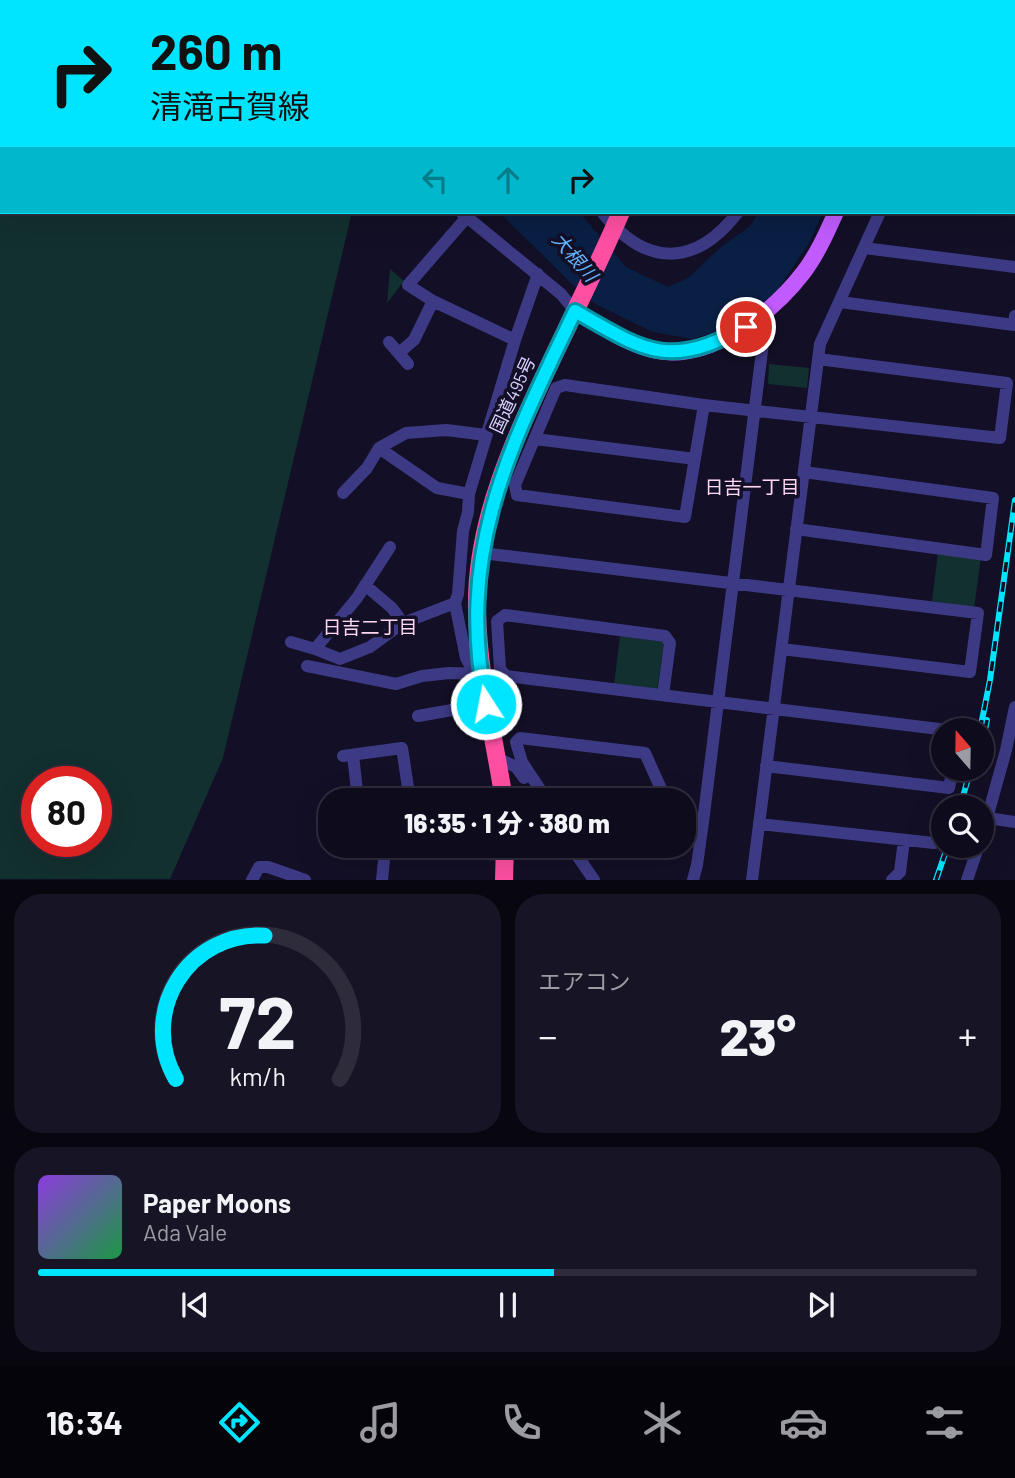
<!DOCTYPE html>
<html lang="ja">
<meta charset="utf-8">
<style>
body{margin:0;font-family:Barlow,"Noto Sans JP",sans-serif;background:#171425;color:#f1f3f6;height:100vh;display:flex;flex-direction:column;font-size:26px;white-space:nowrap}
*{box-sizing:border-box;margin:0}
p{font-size:23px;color:#9b9ba3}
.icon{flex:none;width:38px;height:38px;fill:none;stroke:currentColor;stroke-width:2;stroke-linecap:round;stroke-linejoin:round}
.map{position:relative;height:880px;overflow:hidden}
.sheet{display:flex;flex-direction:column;gap:14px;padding:14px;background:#08060f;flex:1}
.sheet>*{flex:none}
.top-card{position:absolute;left:0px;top:0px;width:1015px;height:214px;box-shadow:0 7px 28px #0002,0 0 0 2px #2e2b3b;background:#00e5ff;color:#111;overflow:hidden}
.needle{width:46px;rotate:340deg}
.tools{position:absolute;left:931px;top:718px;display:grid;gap:14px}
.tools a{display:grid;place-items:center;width:63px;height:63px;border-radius:50%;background:#0e0b1c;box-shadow:0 7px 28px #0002,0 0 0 2px #2e2b3b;font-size:35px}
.speed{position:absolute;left:21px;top:766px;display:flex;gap:14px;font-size:35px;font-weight:700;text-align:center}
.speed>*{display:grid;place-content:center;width:91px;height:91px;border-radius:50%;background:#0e0b1c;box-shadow:0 7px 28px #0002,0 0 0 2px #2e2b3b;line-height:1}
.speed .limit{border:10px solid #d22;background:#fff;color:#111}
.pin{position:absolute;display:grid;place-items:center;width:60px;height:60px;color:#fff;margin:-30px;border:4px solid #fff;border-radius:50%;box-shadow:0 2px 7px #0007}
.me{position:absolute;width:77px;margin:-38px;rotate:349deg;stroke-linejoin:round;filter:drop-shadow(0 0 5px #0008)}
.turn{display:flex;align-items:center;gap:24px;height:147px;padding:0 35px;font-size:32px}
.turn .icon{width:91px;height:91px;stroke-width:2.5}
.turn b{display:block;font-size:49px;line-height:60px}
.lanes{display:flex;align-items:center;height:66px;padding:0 35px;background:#0003;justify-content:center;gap:35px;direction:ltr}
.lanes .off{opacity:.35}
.big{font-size:52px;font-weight:800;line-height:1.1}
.sheet .tile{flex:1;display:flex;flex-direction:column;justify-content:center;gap:10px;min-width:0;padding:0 24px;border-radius:28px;background:#171425}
.sheet .dial{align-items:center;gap:0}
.dial svg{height:182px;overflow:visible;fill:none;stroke:#2e2b3b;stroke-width:7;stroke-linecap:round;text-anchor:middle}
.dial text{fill:#f1f3f6;stroke:none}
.song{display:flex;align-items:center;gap:21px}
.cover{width:84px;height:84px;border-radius:10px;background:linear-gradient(135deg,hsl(270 70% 55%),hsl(140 70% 35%))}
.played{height:7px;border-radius:4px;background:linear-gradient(90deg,#00e5ff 55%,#2e2b3b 55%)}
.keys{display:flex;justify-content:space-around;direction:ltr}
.heat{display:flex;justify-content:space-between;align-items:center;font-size:38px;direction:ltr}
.sheet .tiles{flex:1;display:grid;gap:14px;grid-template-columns:1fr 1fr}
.tile:last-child{grid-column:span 2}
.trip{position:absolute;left:318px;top:788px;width:378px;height:70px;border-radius:28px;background:#0e0b1c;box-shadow:0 7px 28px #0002,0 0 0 2px #2e2b3b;font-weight:800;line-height:70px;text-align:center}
.menu{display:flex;height:112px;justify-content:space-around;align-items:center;background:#06040b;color:#9b9ba3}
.menu .icon{width:49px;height:49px}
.menu .on{color:#00e5ff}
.menu b{font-size:32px;color:#f1f3f6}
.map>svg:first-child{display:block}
</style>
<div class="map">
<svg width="1015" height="880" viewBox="0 0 1015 880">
<rect width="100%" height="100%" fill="#130f26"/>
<path fill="#12302f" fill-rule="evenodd" d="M0 0 261 2H2V212H352L223 758 170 879H0ZM37 782H96V842H37Z
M390 269 404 281 387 303Z
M769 364 809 368 807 388 768 384Z
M938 552 981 557 974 608 932 601Z
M620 636 664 642 657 691 614 685Z"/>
<path fill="#0a1f44" d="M284 0H432L434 2H286Z
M499 212H579L626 267 668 287 688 278 721 247 750 226 759 212H823L809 243 777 291 739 324 692 339 653 332 597 305 573 285Z"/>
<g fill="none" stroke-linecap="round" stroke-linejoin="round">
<path stroke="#3d3a85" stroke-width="12" d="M253 0 255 2
M565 0 570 2
M474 2V0
M842 2 843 0
M940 2 942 0
M984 2 985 0
M1013 27H1015
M1013 88H1015
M1013 150H1015
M1013 208 1015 209
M602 212C645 267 695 268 738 212
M462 213 561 294 575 311
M467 217 408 285 433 301 515 340
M864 248 1015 267
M840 302 1014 325 1015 316
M389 342 408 364
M400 352 414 340 433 301
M565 385 704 405 685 517 517 495 515 485 556 388Z
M704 405 1000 438 1007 383 818 359
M486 435 446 430 406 433 379 448 437 488 469 494 515 340 538 274
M535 439 695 459
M343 493 367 468 379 448
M469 494 468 512 463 531 458 594 455 603 466 658 470 665 480 666
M796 529 986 555 993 498 804 472
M482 553 978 613 970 672 782 649
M403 623 455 603
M291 642 315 649 357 598 390 547
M315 649 340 659 370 647 403 623 392 608 365 585
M307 666 396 684 422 676 449 673 480 674
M663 695 670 643 665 636 505 615 497 621 500 669 506 676 947 730
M418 716 486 704
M353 755 358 800
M343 756 402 748 409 794 400 800
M497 758 516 767 524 778
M766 766 949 788 953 768
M547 800 522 762 516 742 520 738 645 753 666 800
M988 818 1015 822
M684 820 703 822
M759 824 934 843
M982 836 1006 750 1015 707
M570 845 594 880
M468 853 506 855
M252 880 259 867H268L305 880
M382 880 385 850 441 852
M693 880 697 865 703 822 767 311
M752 880 820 344 880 212
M892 880 900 872 904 840
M967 880 979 845"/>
<path stroke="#c25bff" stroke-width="16" d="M966 2 968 0
M575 311C601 326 628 345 657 351 710 362 773 312 803 273 817 255 827 232 836 212"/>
<path stroke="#ff4fa3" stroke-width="18" d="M665 0V2
M504 800C494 736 478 675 477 610 475 520 516 436 553 357 576 309 600 261 621 212
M504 880 505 845"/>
<defs>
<path id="rail" d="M980 730 990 680 1015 500
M982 746 987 720
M960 807 971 768
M936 880 948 845"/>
</defs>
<use href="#rail" stroke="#00e5ff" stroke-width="6"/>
<use href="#rail" stroke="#130f26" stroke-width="3.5" stroke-dasharray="10" stroke-linecap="butt"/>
</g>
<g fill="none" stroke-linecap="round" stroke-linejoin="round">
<defs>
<path id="route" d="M486 704C455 549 511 445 575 311 646 352 669 369 746 327"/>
</defs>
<use href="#route" stroke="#0095a6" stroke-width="18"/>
<use href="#route" stroke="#00e5ff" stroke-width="12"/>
</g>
<g text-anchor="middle" stroke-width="7" stroke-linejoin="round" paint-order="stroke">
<g font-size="18" fill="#d9d4ff" stroke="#130f26">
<text transform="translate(513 395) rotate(-65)" y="6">国道495号</text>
</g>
<g font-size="19" font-style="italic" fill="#62b6ff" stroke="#130f26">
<text transform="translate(575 257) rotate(49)" y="7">大根川</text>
</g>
<g font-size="19" fill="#ffd6f0" stroke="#130f26">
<text x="752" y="494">日吉一丁目</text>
<text x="370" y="634">日吉二丁目</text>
</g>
</g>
</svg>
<div class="tools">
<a><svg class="needle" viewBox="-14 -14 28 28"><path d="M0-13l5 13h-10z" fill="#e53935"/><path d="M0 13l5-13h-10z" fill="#9b9ba3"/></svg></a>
<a><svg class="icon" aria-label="search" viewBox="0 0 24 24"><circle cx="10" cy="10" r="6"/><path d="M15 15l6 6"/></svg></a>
</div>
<div class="speed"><div class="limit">80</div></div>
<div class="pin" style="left:746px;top:327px;background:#d93025"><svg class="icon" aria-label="arrive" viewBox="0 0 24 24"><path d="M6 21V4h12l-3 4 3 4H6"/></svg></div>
<svg class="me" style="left:486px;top:704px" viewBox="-20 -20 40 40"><circle r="17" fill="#00e5ff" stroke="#fff" stroke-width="3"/><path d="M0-11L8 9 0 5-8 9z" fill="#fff"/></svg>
<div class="trip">16:35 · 1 分 · 380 m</div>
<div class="top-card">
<div class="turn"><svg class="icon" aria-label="right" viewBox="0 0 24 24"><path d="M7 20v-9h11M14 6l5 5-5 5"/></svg><div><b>260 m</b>清滝古賀線</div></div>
<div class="lanes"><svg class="icon off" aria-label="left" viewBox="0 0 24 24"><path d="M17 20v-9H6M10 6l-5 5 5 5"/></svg><svg class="icon off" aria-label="ahead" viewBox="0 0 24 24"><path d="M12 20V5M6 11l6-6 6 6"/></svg><svg class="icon" aria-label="right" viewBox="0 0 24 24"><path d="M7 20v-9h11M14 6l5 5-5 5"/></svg></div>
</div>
</div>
<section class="sheet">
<div class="tiles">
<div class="tile dial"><svg viewBox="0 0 100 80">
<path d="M14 69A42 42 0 1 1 86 69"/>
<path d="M14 69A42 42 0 0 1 53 6" stroke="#00e5ff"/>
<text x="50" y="56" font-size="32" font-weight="700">72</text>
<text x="50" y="72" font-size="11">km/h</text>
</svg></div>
<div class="tile"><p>エアコン</p>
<div class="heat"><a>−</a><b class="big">23°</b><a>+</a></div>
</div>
<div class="tile">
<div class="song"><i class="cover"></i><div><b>Paper Moons</b><p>Ada Vale</p></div></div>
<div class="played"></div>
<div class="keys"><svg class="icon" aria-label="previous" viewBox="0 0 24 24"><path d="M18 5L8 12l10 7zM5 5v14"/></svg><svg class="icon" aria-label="pause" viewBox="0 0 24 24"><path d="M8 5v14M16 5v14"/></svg><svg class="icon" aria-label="next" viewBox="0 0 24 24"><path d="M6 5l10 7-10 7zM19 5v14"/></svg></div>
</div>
</div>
</section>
<nav class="menu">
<b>16:34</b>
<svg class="icon on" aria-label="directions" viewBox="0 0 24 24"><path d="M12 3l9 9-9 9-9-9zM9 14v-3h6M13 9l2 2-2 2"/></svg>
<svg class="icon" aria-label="music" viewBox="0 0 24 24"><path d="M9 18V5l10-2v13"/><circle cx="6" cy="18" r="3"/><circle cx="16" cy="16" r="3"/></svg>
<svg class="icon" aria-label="phone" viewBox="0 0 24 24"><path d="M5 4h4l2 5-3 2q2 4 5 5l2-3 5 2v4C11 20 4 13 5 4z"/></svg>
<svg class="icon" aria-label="climate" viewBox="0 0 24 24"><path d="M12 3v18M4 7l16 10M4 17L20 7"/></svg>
<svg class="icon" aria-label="car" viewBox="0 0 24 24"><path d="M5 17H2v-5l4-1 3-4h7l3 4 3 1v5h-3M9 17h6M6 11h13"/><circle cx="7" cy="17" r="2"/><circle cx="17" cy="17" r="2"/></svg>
<svg class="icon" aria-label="filters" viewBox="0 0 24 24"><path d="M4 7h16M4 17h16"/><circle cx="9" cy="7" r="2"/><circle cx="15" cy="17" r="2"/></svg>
</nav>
